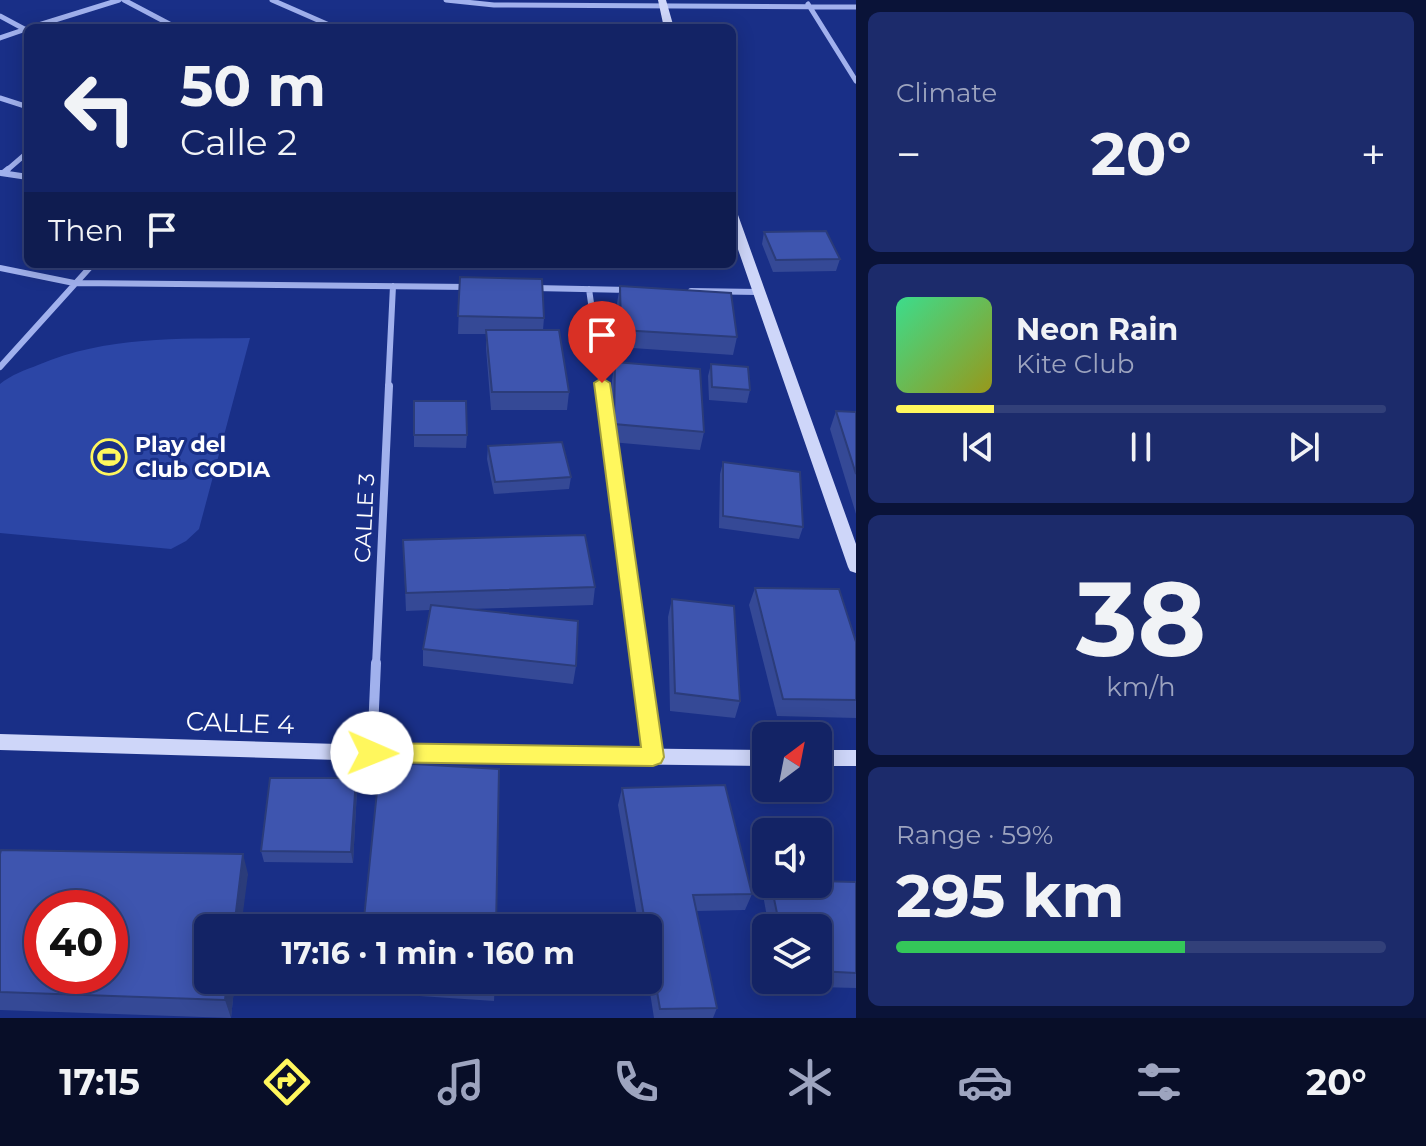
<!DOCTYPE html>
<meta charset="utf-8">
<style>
body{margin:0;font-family:Montserrat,sans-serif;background:#1c2b6b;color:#f1f3f6;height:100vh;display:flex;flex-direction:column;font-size:30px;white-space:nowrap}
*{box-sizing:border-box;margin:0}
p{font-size:26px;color:#9da4bf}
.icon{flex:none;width:44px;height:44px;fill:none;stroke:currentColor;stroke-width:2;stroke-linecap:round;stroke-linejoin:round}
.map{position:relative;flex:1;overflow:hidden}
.sheet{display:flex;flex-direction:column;gap:12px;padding:12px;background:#0a1338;width:570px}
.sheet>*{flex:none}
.banner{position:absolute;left:24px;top:24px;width:712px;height:244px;border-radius:12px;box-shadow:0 4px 20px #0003,0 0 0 2px #324079;background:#132365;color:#f1f3f6;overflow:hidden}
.needle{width:52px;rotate:32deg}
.buttons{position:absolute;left:752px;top:722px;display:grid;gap:16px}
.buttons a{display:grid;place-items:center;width:80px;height:80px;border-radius:12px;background:#132365;box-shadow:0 4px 20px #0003,0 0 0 2px #324079;font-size:40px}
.speed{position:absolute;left:24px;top:890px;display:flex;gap:16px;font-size:40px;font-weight:700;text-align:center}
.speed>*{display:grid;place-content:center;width:104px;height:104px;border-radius:50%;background:#132365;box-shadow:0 4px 20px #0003,0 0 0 2px #324079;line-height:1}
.speed .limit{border:12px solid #d22;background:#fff;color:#111}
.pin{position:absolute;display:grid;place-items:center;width:68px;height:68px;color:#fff;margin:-82px -34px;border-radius:50% 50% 50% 0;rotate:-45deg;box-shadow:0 0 8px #0007}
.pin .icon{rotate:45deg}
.me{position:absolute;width:88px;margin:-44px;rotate:91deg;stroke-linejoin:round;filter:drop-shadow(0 0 6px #0008)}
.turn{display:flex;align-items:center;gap:28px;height:168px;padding:0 24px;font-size:36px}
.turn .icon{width:104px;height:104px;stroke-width:2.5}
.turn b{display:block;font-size:56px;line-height:68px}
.then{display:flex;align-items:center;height:76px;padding:0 24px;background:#0003;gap:16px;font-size:30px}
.big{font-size:60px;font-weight:700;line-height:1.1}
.sheet .widget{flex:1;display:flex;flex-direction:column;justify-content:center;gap:12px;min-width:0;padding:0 28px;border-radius:12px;background:#1c2b6b}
.sheet .dial{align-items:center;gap:0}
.dial b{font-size:104px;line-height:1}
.song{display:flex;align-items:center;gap:24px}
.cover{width:96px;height:96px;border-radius:12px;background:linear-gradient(135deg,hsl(150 70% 55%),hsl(60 70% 35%))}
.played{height:8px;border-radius:4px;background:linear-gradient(90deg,#fff75d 20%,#324079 20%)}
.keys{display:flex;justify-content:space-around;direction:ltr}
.heat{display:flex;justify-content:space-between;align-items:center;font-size:44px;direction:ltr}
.charge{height:12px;border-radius:6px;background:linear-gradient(90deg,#34c759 59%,#324079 0)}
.trip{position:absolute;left:194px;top:914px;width:468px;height:80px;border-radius:12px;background:#132365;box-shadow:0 4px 20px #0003,0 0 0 2px #324079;font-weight:700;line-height:80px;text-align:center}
.tabs{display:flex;height:128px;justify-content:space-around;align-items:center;background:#080e28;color:#9da4bf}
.tabs .icon{width:56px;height:56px}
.tabs .current{color:#fff75d}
.tabs b{font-size:36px;color:#f1f3f6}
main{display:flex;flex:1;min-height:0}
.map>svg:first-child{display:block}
</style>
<main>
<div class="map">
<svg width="856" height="1018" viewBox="0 0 856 1018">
<rect width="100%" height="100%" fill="#192f87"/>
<path fill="#2c46a6" d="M250 338 199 529 186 541 171 549 0 533V384C11 375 25 370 38 365 106 336 178 339 250 338Z"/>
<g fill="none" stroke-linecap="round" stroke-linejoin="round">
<path stroke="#a1b1ed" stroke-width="5" d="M124 0 177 28
M272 0 336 28
M446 0 494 5 856 7
M808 4 856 81
M0 16 28 31
M29 28 119 0
M0 38 26 29
M0 98 28 107
M6 171 28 152"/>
<path stroke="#a1b1ed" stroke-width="6" d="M1 173 28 177
M3 173 8 169
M0 268 74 283 469 287
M535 288 629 290
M589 289 603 388
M691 291 758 292
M0 367 93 264
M388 388 393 286"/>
<path stroke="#a1b1ed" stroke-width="8" d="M602 386 641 665
M376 665 389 386"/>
<path stroke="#a1b1ed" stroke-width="10" d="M640 663 653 756
M372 753 376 663"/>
<path fill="#ced6f9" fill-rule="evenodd" d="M658 0H666L674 28H664Z
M732 211 738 215 856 544V573L850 571 848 567 732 232Z
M0 734 372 745 766 750V766L372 761 0 750Z
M818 750H856V766H818Z"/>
</g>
<path fill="#354996" d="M764 232 840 259 836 271 773 272 762 244Z
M460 277 544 318 543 330 569 392 567 410H491L486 348V334H458Z
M620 286 737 337 733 355 618 347 617 303Z
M615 362 704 432 700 450 611 442 612 380Z
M711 364 750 390 747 403 709 400 708 376Z
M414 401 467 435 466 448 414 447Z
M836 411 856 412V514L830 429Z
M488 446 571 477 569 489 494 494 487 459Z
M723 462 803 527 799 539 719 528 720 474Z
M403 540 595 587 593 605 470 609 576 666 573 684 423 666V649L430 610 406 611Z
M755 588 856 642V718L777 716 749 605Z
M672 599 740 701 735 718 670 711 668 617Z
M356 778 357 790 353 863 264 862 261 851Z
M622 788 752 894 745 910 696 911 717 1008 713 1018H654L648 980V928H639L618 805Z
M0 854 248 874 208 980H235L231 1018 0 1010Z
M856 882V988L780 986 779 980H818V928H769L763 895 768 884H818Z
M359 980H495L494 1001 360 992Z"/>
<path fill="#2b3c7a" d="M356 778 357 790 353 863 351 852Z
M243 854 248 874 241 928H234Z
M227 980H235L231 1018 225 1000Z"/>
<path fill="#3e55af" stroke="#2b3c7a" stroke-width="2" fill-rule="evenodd" d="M826 231 840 259 776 260 764 232Z
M460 277 542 279 544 318 458 316Z
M620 286 731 293 737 337 621 330Z
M486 330H559L569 392H492Z
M615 362 700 369 704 432 614 424Z
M711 364 748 367 750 390 712 387Z
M414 401H466L467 435H414Z
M836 411 856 412V474Z
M562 442 571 477 495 482 488 446Z
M723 462 800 472 803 527 723 516Z
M585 535 595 587 406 593 403 540Z
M755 588 839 589 856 642V700L783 699Z
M672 599 734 606 740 701 675 693Z
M431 605 578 621 576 666 423 649Z
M380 762 499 769 496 928H363Z
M270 778H356L351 852 261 851Z
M725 785 752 894 693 895 717 1008 660 1009 648 939V928H646L622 788Z
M1 850 243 854 234 928H208V980H227L225 1000 0 992V854ZM42 908H110V976H42Z
M818 881 856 882V973L818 971V928H780L771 884H818Z
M459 980H495V982Z"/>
<path fill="#fff75d" stroke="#a6a13c" stroke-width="2" d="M602 378 610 383 664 757 661 763 653 766 372 762 364 759 361 753 364 746 372 743 641 747 594 383Z"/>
<defs>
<symbol id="stadium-ring" viewBox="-11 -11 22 22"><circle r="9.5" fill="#192f87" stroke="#fff75d" stroke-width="1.5"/><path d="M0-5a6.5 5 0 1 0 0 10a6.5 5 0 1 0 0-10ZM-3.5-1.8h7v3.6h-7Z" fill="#fff75d"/></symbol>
</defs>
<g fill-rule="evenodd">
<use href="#stadium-ring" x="89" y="437" width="40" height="40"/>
</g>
<g text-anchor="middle" stroke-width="6" stroke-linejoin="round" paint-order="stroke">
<g font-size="22" font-weight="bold" fill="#fff" stroke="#192f87" text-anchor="start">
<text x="135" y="452">Play del<tspan x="135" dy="25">Club CODIA</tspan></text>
</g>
<g font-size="22" fill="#fff" stroke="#192f87">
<text transform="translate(364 518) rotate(-87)" y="8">CALLE 3</text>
</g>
<g font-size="26" fill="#fff" stroke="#192f87">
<text transform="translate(240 723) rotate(2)" y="9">CALLE 4</text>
</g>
</g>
</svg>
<div class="buttons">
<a><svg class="needle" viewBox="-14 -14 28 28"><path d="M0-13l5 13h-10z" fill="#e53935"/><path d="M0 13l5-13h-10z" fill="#9da4bf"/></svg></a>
<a><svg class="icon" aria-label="sound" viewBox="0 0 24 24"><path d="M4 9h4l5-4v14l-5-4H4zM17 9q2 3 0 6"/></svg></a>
<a><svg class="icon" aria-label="layers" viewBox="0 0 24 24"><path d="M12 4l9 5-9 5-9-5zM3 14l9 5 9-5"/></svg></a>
</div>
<div class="speed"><div class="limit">40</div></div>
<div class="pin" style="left:602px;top:383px;background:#d93025"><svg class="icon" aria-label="arrive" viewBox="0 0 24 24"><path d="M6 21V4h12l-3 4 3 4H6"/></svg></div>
<svg class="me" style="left:372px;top:753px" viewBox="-20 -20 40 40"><circle r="19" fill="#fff"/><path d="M0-13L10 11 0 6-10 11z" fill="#fff75d"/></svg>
<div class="trip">17:16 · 1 min · 160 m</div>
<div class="banner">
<div class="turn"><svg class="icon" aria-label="left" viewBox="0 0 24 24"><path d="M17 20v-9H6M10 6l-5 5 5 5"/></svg><div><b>50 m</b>Calle 2</div></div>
<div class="then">Then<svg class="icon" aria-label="arrive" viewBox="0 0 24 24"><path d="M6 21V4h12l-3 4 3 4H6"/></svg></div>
</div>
</div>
<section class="sheet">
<div class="widget"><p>Climate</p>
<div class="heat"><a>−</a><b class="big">20°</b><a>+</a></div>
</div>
<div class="widget">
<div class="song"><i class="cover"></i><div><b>Neon Rain</b><p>Kite Club</p></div></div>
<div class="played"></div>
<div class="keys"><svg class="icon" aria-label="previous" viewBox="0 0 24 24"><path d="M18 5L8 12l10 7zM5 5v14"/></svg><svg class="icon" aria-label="pause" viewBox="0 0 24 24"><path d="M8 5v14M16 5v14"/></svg><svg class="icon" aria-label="next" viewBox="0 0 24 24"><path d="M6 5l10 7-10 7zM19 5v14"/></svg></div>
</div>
<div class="widget dial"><b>38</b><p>km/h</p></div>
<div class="widget"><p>Range · 59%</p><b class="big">295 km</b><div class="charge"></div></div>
</section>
</main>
<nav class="tabs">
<b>17:15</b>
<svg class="icon current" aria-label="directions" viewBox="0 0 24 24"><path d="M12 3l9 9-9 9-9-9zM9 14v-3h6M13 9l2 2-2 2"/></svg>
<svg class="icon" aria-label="music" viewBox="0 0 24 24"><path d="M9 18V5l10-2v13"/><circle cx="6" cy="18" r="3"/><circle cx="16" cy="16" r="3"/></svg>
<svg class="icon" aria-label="phone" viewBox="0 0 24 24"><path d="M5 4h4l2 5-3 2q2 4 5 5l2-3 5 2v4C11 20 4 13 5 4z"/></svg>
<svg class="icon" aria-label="climate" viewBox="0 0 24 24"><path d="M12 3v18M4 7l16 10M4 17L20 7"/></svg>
<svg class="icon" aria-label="car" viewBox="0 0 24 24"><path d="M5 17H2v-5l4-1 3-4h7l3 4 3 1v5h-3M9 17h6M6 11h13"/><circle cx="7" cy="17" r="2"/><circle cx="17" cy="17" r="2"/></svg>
<svg class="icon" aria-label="filters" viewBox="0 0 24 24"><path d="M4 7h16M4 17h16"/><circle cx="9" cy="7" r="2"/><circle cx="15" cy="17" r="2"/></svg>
<b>20°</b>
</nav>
